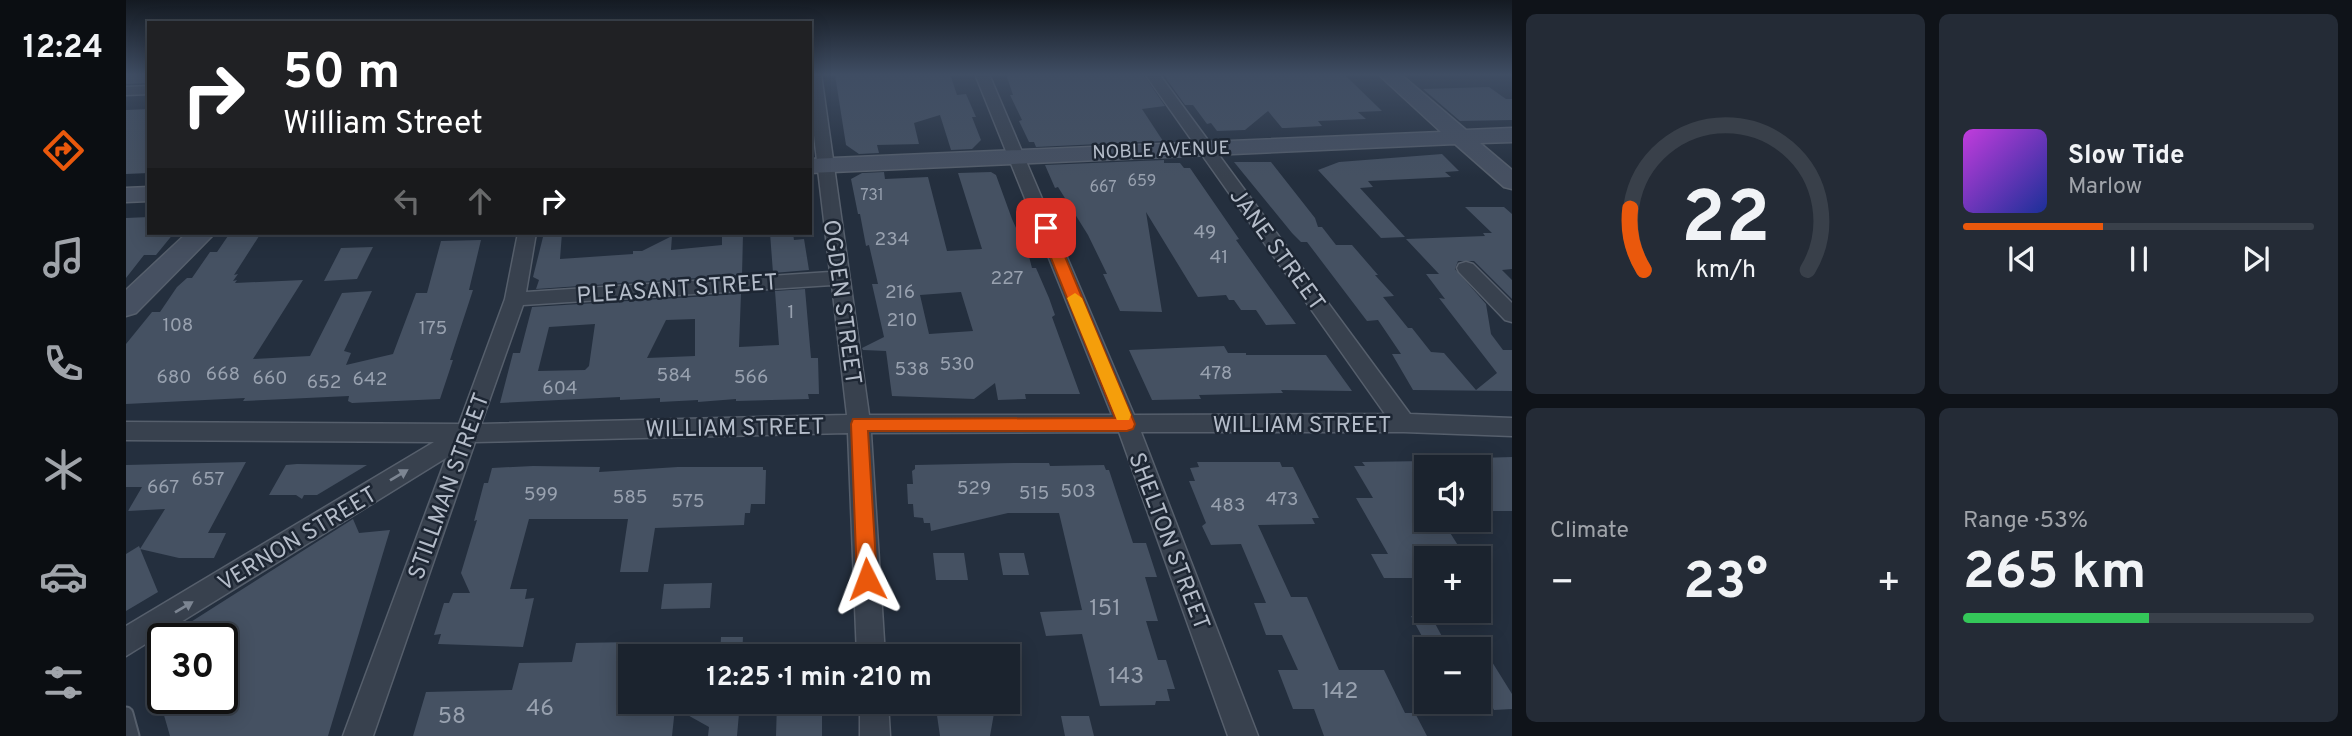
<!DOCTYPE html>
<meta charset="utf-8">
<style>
body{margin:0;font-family:Overpass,sans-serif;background:#242b36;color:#f1f3f6;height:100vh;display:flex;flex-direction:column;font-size:26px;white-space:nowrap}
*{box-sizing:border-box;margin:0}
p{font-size:23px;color:#a0a4aa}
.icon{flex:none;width:38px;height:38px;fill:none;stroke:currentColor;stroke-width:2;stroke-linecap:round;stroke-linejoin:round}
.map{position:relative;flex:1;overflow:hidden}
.panel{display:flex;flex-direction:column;gap:14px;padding:14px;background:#0f1319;width:840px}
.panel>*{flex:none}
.top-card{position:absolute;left:21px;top:21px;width:665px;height:214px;border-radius:0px;box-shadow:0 4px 18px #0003,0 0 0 2px #39404a;background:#202124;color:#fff;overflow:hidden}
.fabs{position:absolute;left:1288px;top:455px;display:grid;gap:14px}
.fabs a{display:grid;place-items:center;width:77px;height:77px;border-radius:0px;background:#1b232e;box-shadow:0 4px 18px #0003,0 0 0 2px #39404a;font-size:35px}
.speed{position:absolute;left:21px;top:623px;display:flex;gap:14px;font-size:35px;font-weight:700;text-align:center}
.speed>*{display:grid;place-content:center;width:91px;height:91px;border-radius:50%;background:#1b232e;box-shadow:0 4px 18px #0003,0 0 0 2px #39404a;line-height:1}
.speed .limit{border:4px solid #111;border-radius:10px;background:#fff;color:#111}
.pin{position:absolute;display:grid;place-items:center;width:60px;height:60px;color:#fff;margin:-30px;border-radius:14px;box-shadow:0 4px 10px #0006}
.me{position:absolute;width:77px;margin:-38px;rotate:357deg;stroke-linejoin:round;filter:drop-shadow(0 0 5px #0008)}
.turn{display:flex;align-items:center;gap:24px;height:147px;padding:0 21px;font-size:32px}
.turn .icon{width:91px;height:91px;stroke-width:2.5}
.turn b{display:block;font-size:49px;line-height:60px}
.lanes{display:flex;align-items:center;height:66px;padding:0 21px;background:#0003;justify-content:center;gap:35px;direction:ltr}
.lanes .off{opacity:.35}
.big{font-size:52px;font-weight:700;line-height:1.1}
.panel .card{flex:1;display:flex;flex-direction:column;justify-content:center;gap:10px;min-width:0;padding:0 24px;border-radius:10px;background:#242b36}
.panel .dial{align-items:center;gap:0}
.dial svg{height:182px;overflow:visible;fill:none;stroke:#39404a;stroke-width:7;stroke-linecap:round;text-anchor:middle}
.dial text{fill:#f1f3f6;stroke:none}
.song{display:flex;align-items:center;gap:21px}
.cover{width:84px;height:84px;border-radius:10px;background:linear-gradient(135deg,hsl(290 70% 55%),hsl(230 70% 35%))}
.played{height:7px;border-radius:4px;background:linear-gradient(90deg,#ea580c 40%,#39404a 40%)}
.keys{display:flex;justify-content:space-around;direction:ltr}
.heat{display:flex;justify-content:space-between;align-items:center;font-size:38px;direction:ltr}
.charge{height:10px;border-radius:5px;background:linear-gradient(90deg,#34c759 53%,#39404a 0)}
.panel .tiles{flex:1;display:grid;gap:14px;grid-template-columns:repeat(2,1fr)}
.trip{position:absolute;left:492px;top:644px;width:402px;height:70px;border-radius:0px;background:#1b232e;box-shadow:0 4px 18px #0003,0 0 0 2px #39404a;font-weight:700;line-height:70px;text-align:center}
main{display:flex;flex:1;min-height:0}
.tab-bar{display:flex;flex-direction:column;width:126px;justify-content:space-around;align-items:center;background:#0b0e12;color:#a0a4aa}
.tab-bar .icon{width:49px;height:49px}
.tab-bar .current{color:#ea580c}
.tab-bar b{font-size:32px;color:#f1f3f6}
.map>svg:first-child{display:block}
</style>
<main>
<nav class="tab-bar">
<b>12:24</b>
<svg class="icon current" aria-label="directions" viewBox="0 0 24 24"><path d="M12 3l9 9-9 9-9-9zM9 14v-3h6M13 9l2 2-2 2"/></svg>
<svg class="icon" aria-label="music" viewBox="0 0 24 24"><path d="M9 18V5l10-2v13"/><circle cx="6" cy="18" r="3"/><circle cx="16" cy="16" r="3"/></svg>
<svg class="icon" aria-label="phone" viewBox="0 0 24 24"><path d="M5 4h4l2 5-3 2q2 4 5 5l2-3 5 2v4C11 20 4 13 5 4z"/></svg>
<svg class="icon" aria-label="climate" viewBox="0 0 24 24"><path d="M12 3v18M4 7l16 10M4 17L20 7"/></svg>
<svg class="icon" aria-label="car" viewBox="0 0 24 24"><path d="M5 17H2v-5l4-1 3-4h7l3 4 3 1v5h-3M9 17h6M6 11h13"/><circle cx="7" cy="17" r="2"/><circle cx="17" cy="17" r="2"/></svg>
<svg class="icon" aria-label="filters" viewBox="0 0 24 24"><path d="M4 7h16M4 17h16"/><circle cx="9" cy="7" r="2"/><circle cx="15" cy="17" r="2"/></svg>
</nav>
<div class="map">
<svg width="1386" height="736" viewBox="0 0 1386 736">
<rect width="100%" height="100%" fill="#242f3e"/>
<path fill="#455162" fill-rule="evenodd" d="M0 74H23V83L0 84Z
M824 74 831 95 840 94 850 117H846L855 140 846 149 825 150 814 115 788 123 793 144 751 145 753 153 733 154 720 145 709 75Z
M880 74H1017L1039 106 1016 109 1037 141 910 147 908 142H903L893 121 896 120 884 95H887Z
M1037 74H1218L1256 111 1232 112 1240 119 1192 121 1196 126 1160 128H1156L1142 111 1119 130 1091 131 1085 123 1081 124 1067 105H1059Z
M1363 87 1380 99H1386V120L1334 121 1297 89Z
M23 109V173L0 174V110Z
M1316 154 1333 171 1319 172 1325 177 1242 181 1247 187 1234 188 1279 237 1255 238 1192 170 1213 162Z
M1038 160V163H1054L1058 168H1064L1113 239 1110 240 1170 324 1140 325 1130 310H1115L1108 300H1103L1100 295 1072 297 1020 212 1036 312 994 311 977 274H981L962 235 932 187 929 188 919 165Z
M1108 162H1145L1189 218 1192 227H1196L1210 245H1226L1252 275H1249L1268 296 1257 297 1282 328H1286L1305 352 1318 353 1350 390 1371 373 1313 298 1319 299 1300 274H1313L1280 239 1359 236 1357 233H1366L1339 207H1378L1386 214V269L1376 270 1386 280V299L1348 261H1332L1329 269 1360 304 1365 334 1377 350H1386V391L1287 390 1266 354H1275L1252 320 1241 321 1181 242H1175L1166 233Z
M758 172 759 179 802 177 821 251 856 249 832 173 865 172 870 175 886 219 896 241H899L906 268H910L923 298 929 315 926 317 954 394H899L900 399 872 400 869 383 848 399 766 396 760 351 737 350 736 348 758 337 746 284H752L743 245 740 246 734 214H732L725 179 736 173ZM835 292 847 331 803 334 794 295Z
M23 217V233H48L30 255H18L0 278V218Z
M104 233H135L108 275 112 274 107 281 111 280 109 283 177 280 127 359 184 356 216 293 246 291 218 351 225 353 220 365 267 354 290 293H301L315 241 355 240 343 290H347L324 360H327L314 399 226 403 222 401 223 396 117 401 119 398 0 404V344L26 312H34L51 287 61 278H66L84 252H91Z
M418 233H436L434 259 507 254V251H516L546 236 545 250 596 245V236L617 235 616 275 410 289 413 280 407 277Z
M644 233H667L668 240 678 239 683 270 647 273Z
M247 247 231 279 198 281 215 248Z
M679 289 685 358H692L693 394H682L683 399 610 401V399L572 402V400L534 402V398L494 400V397L374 403 387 353H394L406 307 615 294 613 347 653 345 649 291ZM569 319V356L521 358 540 320ZM469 324 463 366 459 370 412 371 423 327Z
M1098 346 1102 353H1120V355H1200L1226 391 1155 390 1157 393 1073 395 1075 399 1026 400 1003 350Z
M1386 457V511H1353L1352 458Z
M1300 461V520H1316L1340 558H1300V578H1258L1245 554H1262L1230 498H1247L1228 466H1239L1236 462Z
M120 462 82 533H100L88 558H53L14 549 39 509 2 511 16 487H0V465Z
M1071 462H1154L1156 467H1167L1193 518H1186L1189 524 1132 525 1165 597H1181L1213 670H1258L1279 713H1289L1301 736H1198L1188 709H1167L1152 670H1172L1156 635H1140L1128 603H1140L1115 544 1085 545 1076 526 1080 523 1063 481H1069L1064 468 1073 467Z
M887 463H923L924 466 978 465 980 470H983L1007 543H1020L1031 577H1019L1032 621H1020L1032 660H1040L1049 689H1041L1044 701H1030L1029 705 974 706 956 634 920 636 914 612 956 610 933 513H882L805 531 804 523H798L797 518 788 517 787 504H782L781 484H787L786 471 789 469V465Z
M160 465 171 464 241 465 191 495H178L176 499 170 495H143Z
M407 466 474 467 473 472 552 467H637V470H640L639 504H625L624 513H619L618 525 529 528 522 572H494L502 519H403L384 589H401L399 599 408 598 397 647 312 644 315 634 308 635 318 603H323L327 593H344L335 573 351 520 348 521 358 483H362L366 468Z
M227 519 233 533 264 530 202 736H44L33 698H96V639H38Z
M13 546 32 592 0 611V554Z
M807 553H838L842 580H810Z
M873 553H898L903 575H877Z
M586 583 584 608 535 609 538 584Z
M1285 616H1305L1319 642H1299Z
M595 637H617L616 656H594Z
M1353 641 1386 694V709L1368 710 1365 705 1353 706Z
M508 642 506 656H504L499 702H614L611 736H582L583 727 549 708 546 736H287L300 692 386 690 393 663 446 662 450 643Z
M651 702H693V713H696V736H650Z
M809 702H870L864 736H814Z
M935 716H963L968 736H939Z"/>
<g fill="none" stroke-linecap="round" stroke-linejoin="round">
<defs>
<path id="lane" d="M0 714 6 736"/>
<path id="street" d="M684 74H695L743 415H986L849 74H863L1008 415 1259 414 1019 74H1033L1284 414 1386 418V436L1278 432H1015L1132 736H1102L993 432 745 433 759 656H731L722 433 349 442 247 736H217L320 458 0 656V626L308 442 0 440V422L333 424 379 299 392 233H410L400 292 704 272 684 101ZM706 285 721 415 355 424 397 305Z
M23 86V94L0 95V87Z
M1340 262 1347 264 1386 303V322L1379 320 1333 272 1331 268 1333 264Z
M734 702H762L764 736H734Z"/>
<path id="secondary" d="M1252 74H1274L1340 130 1386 128V142L1354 143 1386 170V189L1378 187 1329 144 684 173V159L1315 132Z
M23 187V201L0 202V188Z
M61 233H89L10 313 0 316V290Z"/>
</defs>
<use href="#lane" stroke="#565f6c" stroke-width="17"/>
<use href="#street" stroke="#565f6c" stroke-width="3"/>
<use href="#secondary" stroke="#565f6c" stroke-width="3"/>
<use href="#lane" stroke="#38414e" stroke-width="13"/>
<use href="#street" fill="#38414e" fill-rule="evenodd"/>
<use href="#secondary" fill="#465061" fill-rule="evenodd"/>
</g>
<defs><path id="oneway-solid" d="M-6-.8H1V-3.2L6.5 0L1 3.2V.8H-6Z" transform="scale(1.75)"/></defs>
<g fill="#7c8592">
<use href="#oneway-solid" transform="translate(273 475) rotate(-31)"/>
<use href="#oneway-solid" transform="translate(58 607) rotate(-31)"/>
</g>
<linearGradient id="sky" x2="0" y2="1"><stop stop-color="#141a22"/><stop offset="0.42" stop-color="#3f4d63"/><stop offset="1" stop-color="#3f4d63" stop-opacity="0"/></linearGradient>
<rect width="1386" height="177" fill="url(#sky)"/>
<path fill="#ea580c" stroke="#983908" stroke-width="2" d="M920 224 927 228 1009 424 1007 429 1001 431H742L751 579 748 585 741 588 734 585 731 579 725 424 727 419 989 418 913 228Z"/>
<path fill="#f59e0b" d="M949 293 956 298 1005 415 1003 420H991L989 415 941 298Z"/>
<g text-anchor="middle" stroke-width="5" stroke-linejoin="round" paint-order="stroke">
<g font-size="16" fill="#98a1af">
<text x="1016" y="186">659</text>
<text x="977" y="192">667</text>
<text x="746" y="200">731</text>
</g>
<g font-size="19" fill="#b4bcc9" stroke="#1d2633">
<text transform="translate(1035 149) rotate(-2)" y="7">NOBLE AVENUE</text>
</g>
<g font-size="19" fill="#98a1af">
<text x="1079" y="238">49</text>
<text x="766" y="245">234</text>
<text x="1093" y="263">41</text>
<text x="881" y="284">227</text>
<text x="774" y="298">216</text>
<text x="665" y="318">1</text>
<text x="776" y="326">210</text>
<text x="52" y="331">108</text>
<text x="307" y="334">175</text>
<text x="831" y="370">530</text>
<text x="786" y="375">538</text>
<text x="1090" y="379">478</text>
<text x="97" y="380">668</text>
<text x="548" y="381">584</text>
<text x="48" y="383">680</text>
<text x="625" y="383">566</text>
<text x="144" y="384">660</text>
<text x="244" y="385">642</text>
<text x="198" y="388">652</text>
<text x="434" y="394">604</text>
<text x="82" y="485">657</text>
<text x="37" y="493">667</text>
<text x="848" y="494">529</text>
<text x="952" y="497">503</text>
<text x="908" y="499">515</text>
<text x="415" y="500">599</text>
<text x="504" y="503">585</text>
<text x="1156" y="505">473</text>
<text x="562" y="507">575</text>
<text x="1102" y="511">483</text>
</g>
<g font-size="23" fill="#b4bcc9" stroke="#1d2633">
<text transform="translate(1152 249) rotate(54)" y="8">JANE STREET</text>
<text transform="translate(551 288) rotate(-4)" y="8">PLEASANT STREET</text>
<text transform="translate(717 302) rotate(82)" y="8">OGDEN STREET</text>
<text x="1176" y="432">WILLIAM STREET</text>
<text transform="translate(609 427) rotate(-1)" y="8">WILLIAM STREET</text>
<text transform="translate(322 486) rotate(-70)" y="8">STILLMAN STREET</text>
<text transform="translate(171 538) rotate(-31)" y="8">VERNON STREET</text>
<text transform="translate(1044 541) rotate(69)" y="8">SHELTON STREET</text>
</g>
<g font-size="23" fill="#98a1af">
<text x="979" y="615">151</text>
<text x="1000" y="683">143</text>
<text x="1214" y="698">142</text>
<text x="414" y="715">46</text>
<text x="326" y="723">58</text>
</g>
</g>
</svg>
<div class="fabs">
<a><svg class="icon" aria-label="sound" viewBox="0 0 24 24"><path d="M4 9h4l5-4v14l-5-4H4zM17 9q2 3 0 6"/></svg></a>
<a>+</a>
<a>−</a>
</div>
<div class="speed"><div class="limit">30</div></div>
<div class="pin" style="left:920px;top:228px;background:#d93025"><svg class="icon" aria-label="arrive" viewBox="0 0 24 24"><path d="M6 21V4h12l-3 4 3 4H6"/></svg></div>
<svg class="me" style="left:741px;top:579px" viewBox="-20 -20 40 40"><path d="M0-17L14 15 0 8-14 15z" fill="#ea580c" stroke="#fff" stroke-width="4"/></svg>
<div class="trip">12:25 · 1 min · 210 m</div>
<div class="top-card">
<div class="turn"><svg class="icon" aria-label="right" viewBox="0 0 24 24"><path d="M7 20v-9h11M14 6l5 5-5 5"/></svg><div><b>50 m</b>William Street</div></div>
<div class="lanes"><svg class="icon off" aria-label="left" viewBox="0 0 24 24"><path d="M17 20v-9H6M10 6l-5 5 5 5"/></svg><svg class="icon off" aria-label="ahead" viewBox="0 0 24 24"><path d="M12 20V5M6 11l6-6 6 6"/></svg><svg class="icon" aria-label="right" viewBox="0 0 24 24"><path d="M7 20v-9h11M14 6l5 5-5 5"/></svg></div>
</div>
</div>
<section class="panel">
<div class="tiles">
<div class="card dial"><svg viewBox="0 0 100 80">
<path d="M14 69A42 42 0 1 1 86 69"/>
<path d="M14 69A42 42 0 0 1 8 42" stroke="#ea580c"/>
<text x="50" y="56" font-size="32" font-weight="700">22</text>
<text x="50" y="72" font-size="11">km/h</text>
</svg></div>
<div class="card">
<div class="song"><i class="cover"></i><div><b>Slow Tide</b><p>Marlow</p></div></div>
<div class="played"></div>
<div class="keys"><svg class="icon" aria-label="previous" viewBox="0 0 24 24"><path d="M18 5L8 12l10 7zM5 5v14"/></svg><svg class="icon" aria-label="pause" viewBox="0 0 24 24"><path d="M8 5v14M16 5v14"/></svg><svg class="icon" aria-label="next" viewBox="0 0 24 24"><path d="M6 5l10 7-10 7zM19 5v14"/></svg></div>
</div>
<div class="card"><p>Climate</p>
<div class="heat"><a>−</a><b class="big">23°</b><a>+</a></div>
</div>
<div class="card"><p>Range · 53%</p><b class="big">265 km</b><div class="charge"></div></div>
</div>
</section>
</main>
